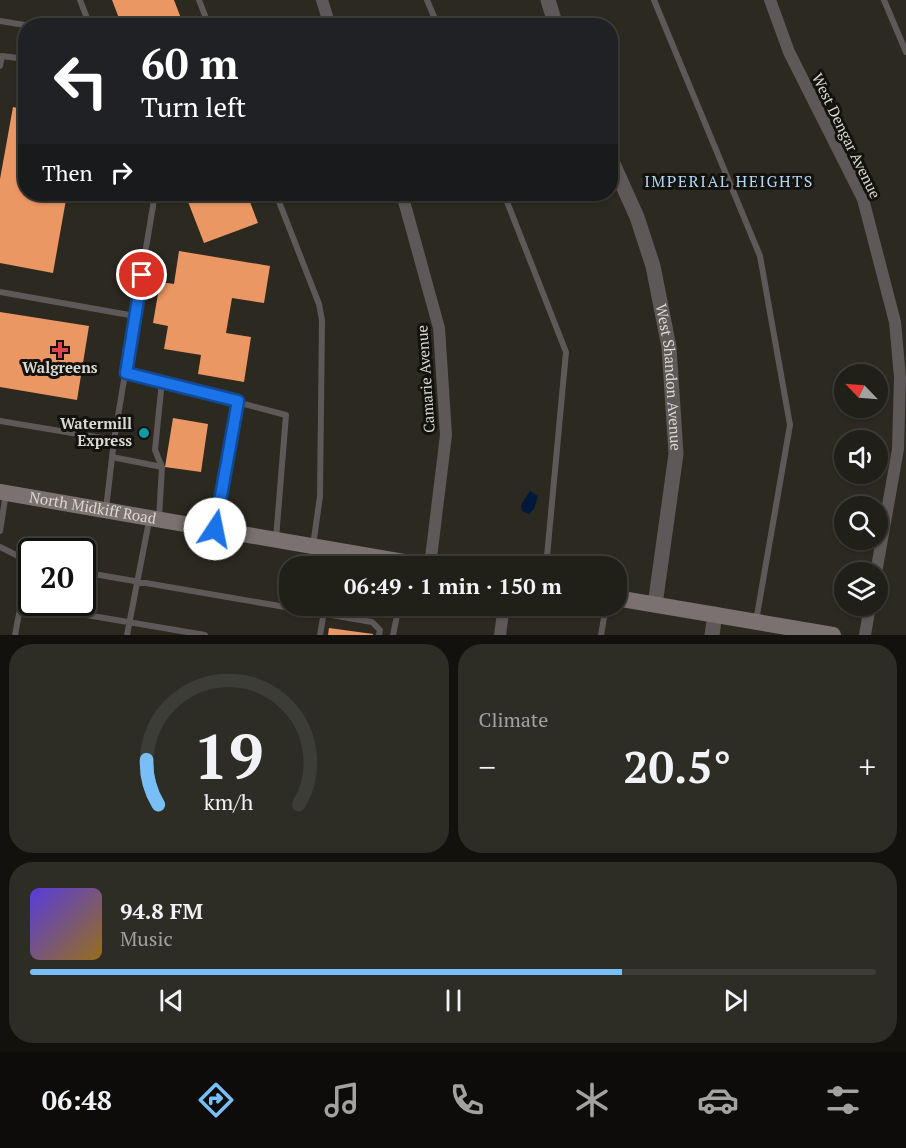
<!DOCTYPE html>
<meta charset="utf-8">
<style>
body{margin:0;font-family:"PT Serif",serif;background:#2d2c25;color:#f1f3f6;height:100vh;display:flex;flex-direction:column;font-size:22px;white-space:nowrap}
*{box-sizing:border-box;margin:0}
p{font-size:20px;color:#a2a2a2}
.icon{flex:none;width:33px;height:33px;fill:none;stroke:currentColor;stroke-width:2;stroke-linecap:round;stroke-linejoin:round}
.map{position:relative;height:635px;overflow:hidden}
.sheet{display:flex;flex-direction:column;gap:9px;padding:9px;background:#12110d;flex:1}
.sheet>*{flex:none}
.banner{position:absolute;left:18px;top:18px;width:600px;height:183px;border-radius:24px;box-shadow:0 2px 4px #0004,0 0 0 2px #3d3d37;background:#202124;color:#fff;overflow:hidden}
.needle{width:39px;rotate:295deg}
.tools{position:absolute;left:834px;top:364px;display:grid;gap:12px}
.tools a{display:grid;place-items:center;width:54px;height:54px;border-radius:50%;background:#201f18;box-shadow:0 2px 4px #0004,0 0 0 2px #3d3d37;font-size:30px}
.speed{position:absolute;left:18px;top:538px;display:flex;gap:12px;font-size:30px;font-weight:700;text-align:center}
.speed>*{display:grid;place-content:center;width:78px;height:78px;border-radius:50%;background:#201f18;box-shadow:0 2px 4px #0004,0 0 0 2px #3d3d37;line-height:1}
.speed .limit{border:3px solid #111;border-radius:9px;background:#fff;color:#111}
.pin{position:absolute;display:grid;place-items:center;width:51px;height:51px;color:#fff;margin:-26px;border:3px solid #fff;border-radius:50%;box-shadow:0 2px 6px #0007}
.me{position:absolute;width:66px;margin:-33px;rotate:11deg;stroke-linejoin:round;filter:drop-shadow(0 0 4px #0008)}
.turn{display:flex;align-items:center;gap:21px;height:126px;padding:0 24px;font-size:27px}
.turn .icon{width:78px;height:78px;stroke-width:2.5}
.turn b{display:block;font-size:42px;line-height:51px}
.then{display:flex;align-items:center;height:57px;padding:0 24px;background:#0003;gap:12px;font-size:22px}
.big{font-size:45px;font-weight:800;line-height:1.1}
.sheet .tile{flex:1;display:flex;flex-direction:column;justify-content:center;gap:9px;min-width:0;padding:0 21px;border-radius:24px;background:#2d2c25}
.sheet .dial{align-items:center;gap:0}
.dial svg{height:156px;overflow:visible;fill:none;stroke:#3d3d37;stroke-width:7;stroke-linecap:round;text-anchor:middle}
.dial text{fill:#f1f3f6;stroke:none}
.song{display:flex;align-items:center;gap:18px}
.cover{width:72px;height:72px;border-radius:9px;background:linear-gradient(135deg,hsl(250 70% 55%),hsl(40 70% 35%))}
.played{height:6px;border-radius:3px;background:linear-gradient(90deg,#78bff7 70%,#3d3d37 70%)}
.keys{display:flex;justify-content:space-around;direction:ltr}
.heat{display:flex;justify-content:space-between;align-items:center;font-size:33px;direction:ltr}
.sheet .tiles{flex:1;display:grid;gap:9px;grid-template-columns:1fr 1fr}
.tile:last-child{grid-column:span 2}
.trip{position:absolute;left:279px;top:556px;width:348px;height:60px;border-radius:24px;background:#201f18;box-shadow:0 2px 4px #0004,0 0 0 2px #3d3d37;font-weight:800;line-height:60px;text-align:center}
.dock{display:flex;height:96px;justify-content:space-around;align-items:center;background:#0d0c0a;color:#a2a2a2}
.dock .icon{width:42px;height:42px}
.dock .current{color:#78bff7}
.dock b{font-size:27px;color:#f1f3f6}
.map>svg:first-child{display:block}
</style>
<div class="map">
<svg width="906" height="635" viewBox="0 0 906 635">
<rect width="100%" height="100%" fill="#2b2920"/>
<path fill="#00193a" d="M530 491 538 496 534 509 529 514 522 511 521 505Z"/>
<path fill="#eb9763" d="M112 0H174L184 26H122Z
M13 107 26 110V194H67L53 273 0 263V179Z
M185 194H247L258 223 204 243Z
M179 251 270 266 264 303 232 298 226 333 251 337 244 382 198 374 201 355 164 349 168 326 153 323 160 282 174 284Z
M0 312 89 326 77 400 0 387Z
M173 418 208 424 201 472 165 467Z
M140 427 149 429 148 438 138 437Z
M329 628 373 634V635H328Z"/>
<g fill="none" stroke-linecap="round" stroke-linejoin="round">
<path stroke="#5e5858" stroke-width="6" d="M80 0 90 26
M199 0 209 26
M427 0 438 26
M654 0 760 256 790 425 756 621
M884 0 906 52
M0 21 31 26
M0 66 2 56 26 59
M276 194 319 304 322 320 320 496 313 546
M504 194 566 352 546 567
M0 292 135 316
M126 373 286 415 276 539
M0 421 114 440 106 509
M114 440 155 194
M112 457 162 467
M159 519 162 467 155 450 162 381
M215 528 238 401
M0 531 6 493
M0 547 32 563
M333 567 336 551
M82 572 372 622 380 630 379 635
M21 604 205 635
M15 635 29 562
M127 635 149 521
M320 635 325 606
M393 635 399 606
M601 635 606 606"/>
<path stroke="#5e5858" stroke-width="12" d="M322 0 330 26
M770 0 789 52 863 199 895 322 900 377 898 449 876 573
M402 194 439 328 446 435 430 566
M500 635 504 606
M865 635 870 606"/>
<g stroke="#5e5858" stroke-width="15">
<path d="M548 0 556 26"/>
<path id="s1" d="M610 157 637 217 653 266 669 347 676 454 655 605"/>
<path d="M712 635 715 614"/>
</g>
<g stroke="#7b7171" stroke-width="16">
<path id="s2" d="M0 492 433 567"/>
<path d="M616 598 833 635"/>
</g>
</g>
<g fill="none" stroke-linecap="round" stroke-linejoin="round">
<defs>
<path id="route" d="M142 275 126 373 238 401 215 529"/>
</defs>
<use href="#route" stroke="#114b97" stroke-width="15"/>
<use href="#route" stroke="#1a73e8" stroke-width="10"/>
</g>
<path fill="#e0444e" stroke="#13120e" stroke-width="2" d="M57 341h6v6h6v6h-6v6h-6v-6h-6v-6h6z"/>
<circle fill="#0f9aa8" stroke="#13120e" stroke-width="2" cx="144" cy="433" r="6"/>
<g text-anchor="middle" stroke-width="6" stroke-linejoin="round" paint-order="stroke">
<g font-size="15" fill="#dad9d2" stroke="#13120e">
<text transform="translate(846 136) rotate(64)" y="5">West Dengar Avenue</text>
<text dy="5" stroke="none"><textPath href="#s1" startOffset="230">West Shandon Avenue</textPath></text>
<text transform="translate(426 379) rotate(-94)" y="5">Camarie Avenue</text>
<text dy="5" stroke="none"><textPath href="#s2" startOffset="94">North Midkiff Road</textPath></text>
</g>
<g font-size="15" font-weight="bold" fill="#dad9d2" stroke="#13120e">
<text x="60" y="373">Walgreens</text>
<text x="132" y="429" text-anchor="end">Watermill<tspan x="132" dy="17">Express</tspan></text>
</g>
<g font-size="16" letter-spacing="1.5" fill="#b1d7f7" stroke="#13120e">
<text x="729" y="187">IMPERIAL HEIGHTS</text>
</g>
</g>
</svg>
<div class="tools">
<a><svg class="needle" viewBox="-14 -14 28 28"><path d="M0-13l5 13h-10z" fill="#e53935"/><path d="M0 13l5-13h-10z" fill="#a2a2a2"/></svg></a>
<a><svg class="icon" aria-label="sound" viewBox="0 0 24 24"><path d="M4 9h4l5-4v14l-5-4H4zM17 9q2 3 0 6"/></svg></a>
<a><svg class="icon" aria-label="search" viewBox="0 0 24 24"><circle cx="10" cy="10" r="6"/><path d="M15 15l6 6"/></svg></a>
<a><svg class="icon" aria-label="layers" viewBox="0 0 24 24"><path d="M12 4l9 5-9 5-9-5zM3 14l9 5 9-5"/></svg></a>
</div>
<div class="speed"><div class="limit">20</div></div>
<div class="pin" style="left:142px;top:275px;background:#d93025"><svg class="icon" aria-label="arrive" viewBox="0 0 24 24"><path d="M6 21V4h12l-3 4 3 4H6"/></svg></div>
<svg class="me" style="left:215px;top:529px" viewBox="-20 -20 40 40"><circle r="19" fill="#fff"/><path d="M0-13L10 11 0 6-10 11z" fill="#1a73e8"/></svg>
<div class="trip">06:49 · 1 min · 150 m</div>
<div class="banner">
<div class="turn"><svg class="icon" aria-label="left" viewBox="0 0 24 24"><path d="M17 20v-9H6M10 6l-5 5 5 5"/></svg><div><b>60 m</b>Turn left</div></div>
<div class="then">Then<svg class="icon" aria-label="right" viewBox="0 0 24 24"><path d="M7 20v-9h11M14 6l5 5-5 5"/></svg></div>
</div>
</div>
<section class="sheet">
<div class="tiles">
<div class="tile dial"><svg viewBox="0 0 100 80">
<path d="M14 69A42 42 0 1 1 86 69"/>
<path d="M14 69A42 42 0 0 1 8 46" stroke="#78bff7"/>
<text x="50" y="56" font-size="32" font-weight="700">19</text>
<text x="50" y="72" font-size="11">km/h</text>
</svg></div>
<div class="tile"><p>Climate</p>
<div class="heat"><a>−</a><b class="big">20.5°</b><a>+</a></div>
</div>
<div class="tile">
<div class="song"><i class="cover"></i><div><b>94.8 FM</b><p>Music</p></div></div>
<div class="played"></div>
<div class="keys"><svg class="icon" aria-label="previous" viewBox="0 0 24 24"><path d="M18 5L8 12l10 7zM5 5v14"/></svg><svg class="icon" aria-label="pause" viewBox="0 0 24 24"><path d="M8 5v14M16 5v14"/></svg><svg class="icon" aria-label="next" viewBox="0 0 24 24"><path d="M6 5l10 7-10 7zM19 5v14"/></svg></div>
</div>
</div>
</section>
<nav class="dock">
<b>06:48</b>
<svg class="icon current" aria-label="directions" viewBox="0 0 24 24"><path d="M12 3l9 9-9 9-9-9zM9 14v-3h6M13 9l2 2-2 2"/></svg>
<svg class="icon" aria-label="music" viewBox="0 0 24 24"><path d="M9 18V5l10-2v13"/><circle cx="6" cy="18" r="3"/><circle cx="16" cy="16" r="3"/></svg>
<svg class="icon" aria-label="phone" viewBox="0 0 24 24"><path d="M5 4h4l2 5-3 2q2 4 5 5l2-3 5 2v4C11 20 4 13 5 4z"/></svg>
<svg class="icon" aria-label="climate" viewBox="0 0 24 24"><path d="M12 3v18M4 7l16 10M4 17L20 7"/></svg>
<svg class="icon" aria-label="car" viewBox="0 0 24 24"><path d="M5 17H2v-5l4-1 3-4h7l3 4 3 1v5h-3M9 17h6M6 11h13"/><circle cx="7" cy="17" r="2"/><circle cx="17" cy="17" r="2"/></svg>
<svg class="icon" aria-label="filters" viewBox="0 0 24 24"><path d="M4 7h16M4 17h16"/><circle cx="9" cy="7" r="2"/><circle cx="15" cy="17" r="2"/></svg>
</nav>
